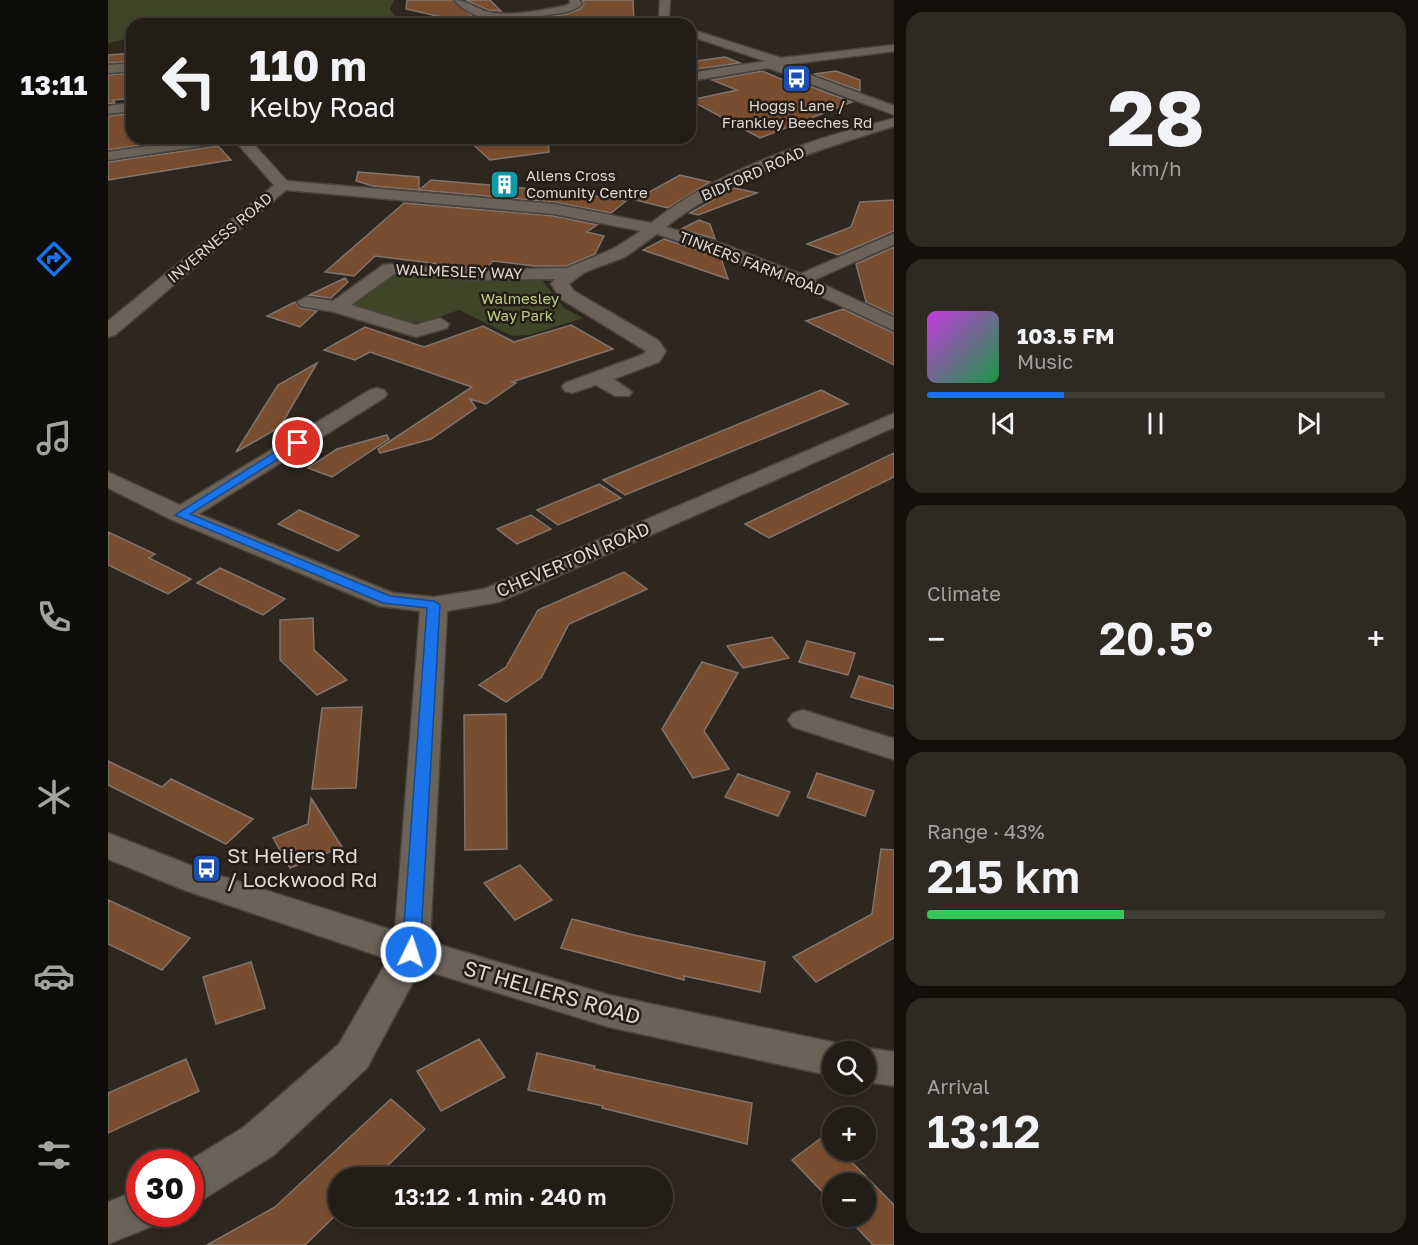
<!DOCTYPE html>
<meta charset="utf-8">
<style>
body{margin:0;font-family:"Golos Text",sans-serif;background:#2e2a23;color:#f1f3f6;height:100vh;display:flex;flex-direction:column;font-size:22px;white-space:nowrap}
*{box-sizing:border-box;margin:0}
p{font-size:20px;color:#a2a2a1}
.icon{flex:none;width:33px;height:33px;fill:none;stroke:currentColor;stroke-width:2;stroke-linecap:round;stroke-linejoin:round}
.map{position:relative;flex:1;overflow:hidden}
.sheet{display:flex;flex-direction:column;gap:12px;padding:12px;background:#13100c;width:524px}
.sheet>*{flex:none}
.hud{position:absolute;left:18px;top:18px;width:570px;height:126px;border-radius:18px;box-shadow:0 3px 9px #0003,0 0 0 2px #3f3b35;background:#221d16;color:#f1f3f6;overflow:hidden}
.fabs{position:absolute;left:714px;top:1041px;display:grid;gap:12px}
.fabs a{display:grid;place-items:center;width:54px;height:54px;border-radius:50%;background:#221d16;box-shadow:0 3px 9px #0003,0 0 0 2px #3f3b35;font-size:30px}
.speed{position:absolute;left:18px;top:1149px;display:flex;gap:12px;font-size:30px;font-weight:700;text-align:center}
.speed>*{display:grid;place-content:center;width:78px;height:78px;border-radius:50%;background:#221d16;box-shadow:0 3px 9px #0003,0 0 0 2px #3f3b35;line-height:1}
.speed .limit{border:9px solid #d22;background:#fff;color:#111}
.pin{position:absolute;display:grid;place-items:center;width:51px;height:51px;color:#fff;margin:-26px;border:3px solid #fff;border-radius:50%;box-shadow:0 2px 6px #0007}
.me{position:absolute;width:66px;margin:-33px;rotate:4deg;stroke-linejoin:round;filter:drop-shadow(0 0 4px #0008)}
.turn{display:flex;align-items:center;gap:21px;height:126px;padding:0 24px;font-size:27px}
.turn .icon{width:78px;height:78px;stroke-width:2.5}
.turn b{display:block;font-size:42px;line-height:51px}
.big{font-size:45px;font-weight:600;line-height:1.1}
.sheet .card{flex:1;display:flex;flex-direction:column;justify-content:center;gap:9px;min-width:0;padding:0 21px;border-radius:18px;background:#2e2a23}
.sheet .dial{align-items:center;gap:0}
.dial b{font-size:78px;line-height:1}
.song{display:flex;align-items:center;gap:18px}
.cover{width:72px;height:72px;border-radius:9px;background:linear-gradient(135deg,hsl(290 70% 55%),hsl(140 70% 35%))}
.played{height:6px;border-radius:3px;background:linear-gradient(90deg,#1a73e8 30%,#3f3b35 30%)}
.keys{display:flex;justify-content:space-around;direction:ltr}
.heat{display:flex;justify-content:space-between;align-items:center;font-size:33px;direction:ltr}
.charge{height:9px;border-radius:4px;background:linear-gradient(90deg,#34c759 43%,#3f3b35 0)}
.trip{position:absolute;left:220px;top:1167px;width:345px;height:60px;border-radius:30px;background:#221d16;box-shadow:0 3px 9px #0003,0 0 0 2px #3f3b35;font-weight:600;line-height:60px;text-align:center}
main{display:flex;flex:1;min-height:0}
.menu{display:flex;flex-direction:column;width:108px;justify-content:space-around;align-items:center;background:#0e0c09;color:#a2a2a1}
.menu .icon{width:42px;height:42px}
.menu .active{color:#1a73e8}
.menu b{font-size:27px;color:#f1f3f6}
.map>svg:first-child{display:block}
</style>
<main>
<nav class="menu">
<b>13:11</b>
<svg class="icon active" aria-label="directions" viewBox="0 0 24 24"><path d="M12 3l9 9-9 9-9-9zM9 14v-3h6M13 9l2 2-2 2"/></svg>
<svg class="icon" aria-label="music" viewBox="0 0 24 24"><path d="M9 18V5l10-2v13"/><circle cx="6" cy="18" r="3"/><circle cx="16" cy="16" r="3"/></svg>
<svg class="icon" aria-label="phone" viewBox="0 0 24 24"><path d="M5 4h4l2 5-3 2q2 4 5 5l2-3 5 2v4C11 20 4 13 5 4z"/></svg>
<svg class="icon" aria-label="climate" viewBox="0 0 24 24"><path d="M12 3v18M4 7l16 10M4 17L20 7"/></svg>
<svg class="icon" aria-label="car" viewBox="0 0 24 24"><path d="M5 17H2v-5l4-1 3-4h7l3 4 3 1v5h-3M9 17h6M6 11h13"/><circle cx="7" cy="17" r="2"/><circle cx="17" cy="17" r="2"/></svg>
<svg class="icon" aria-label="filters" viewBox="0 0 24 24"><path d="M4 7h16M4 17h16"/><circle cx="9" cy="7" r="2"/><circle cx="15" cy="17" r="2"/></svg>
</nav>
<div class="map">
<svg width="787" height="1245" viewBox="0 0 787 1245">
<rect width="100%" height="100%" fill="#2e271e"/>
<path fill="#3e4627" d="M0 0H286L282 9 289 20 286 24H24V38L0 43Z
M289 273 359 280H434L456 308 475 318 422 335 404 336 351 310 319 321 303 323 239 307 263 284Z"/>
<path fill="#794e30" stroke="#80746d" stroke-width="1.5" d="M299 0H344L365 17 405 24 355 22 298 9Z
M358 0H382L393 11 380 10Z
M474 0H525L526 24H432V18L458 14 472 9 476 4Z
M24 53V61L0 63V55Z
M617 57 632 63 582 70V62Z
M654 71 673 79 680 78 744 102 652 138 582 100 629 90 604 80Z
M728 71 752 80V91L706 74Z
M24 73V98L5 100 7 103 0 104V75Z
M17 114 24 122V138H79L0 150V116Z
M358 138H440L441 152 382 160Z
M110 146 123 160 0 180V162Z
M250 172 311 177V190L323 180 462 192 518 201 503 213 446 202 265 186 248 181Z
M572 175 602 182 560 208 527 200Z
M626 188 649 193 590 215 582 213Z
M786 200V231L730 255 699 244 743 227 752 202Z
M296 203 446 216 489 225 479 232 496 236 487 254 459 266H426L385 261 379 267 363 268 267 256 246 276 217 272Z
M591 220 602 224 607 239 573 229Z
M556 239 613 258 620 279 535 250Z
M786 247V315L758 302 748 264Z
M237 278 240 282 223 298 201 295Z
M187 302 192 308 209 311 192 327 159 316Z
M735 309 786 333V365L698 321Z
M463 325 505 349 404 382 408 383 378 404 362 399 368 408 323 439 272 453 270 449 364 387 262 352 247 360 216 350 257 327 316 347 375 326 406 342Z
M209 363 172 427 128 452 170 385Z
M713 390 740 404 517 495 495 480Z
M279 435 281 439 224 477 200 468 229 449Z
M786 453V477L661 538 637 524Z
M491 484 513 498 450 525 429 510Z
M191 510 251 536 230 551 170 524Z
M423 515 443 529 409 544 389 529Z
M0 532 47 554 41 558 83 579 60 594 0 565Z
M112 568 144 583 177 599 155 615 89 583Z
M516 572 539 589 461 624 433 678 398 702 371 685 398 667 430 610Z
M205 618 206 650 239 680 209 695 172 660V620Z
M664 637 681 658 635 668 619 646Z
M699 641 747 653 740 675 691 662Z
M594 662 630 673 596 731 621 769 585 778 554 729Z
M751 676 786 686V709L743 697Z
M254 707 248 788 204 789 214 708Z
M398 714 399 849 357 850 356 715Z
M0 761 54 787 63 779 145 819 118 844 0 785Z
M709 773 766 791 757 816 699 797Z
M630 774 682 792 670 816 617 797Z
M203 798 234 847 182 868 165 838 200 824Z
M773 849 786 850V938L708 982 685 957 764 914Z
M412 865 444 900 407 920 376 883Z
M0 900 33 915 82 938 54 970 0 944Z
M464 919 526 935 657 962 652 992 576 976V980L453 948Z
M143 962 157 1008 108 1024 95 977Z
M371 1039 397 1077 333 1111 309 1071Z
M429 1053 487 1066 486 1069 644 1103 639 1144 494 1108 495 1106 420 1090Z
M78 1059 91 1091 0 1133V1093Z
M283 1099 317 1129 267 1178H231V1212L197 1245H99L167 1207Z
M717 1135 724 1142V1150H732L786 1205V1245H765L738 1216H758V1184H724V1202L684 1160Z"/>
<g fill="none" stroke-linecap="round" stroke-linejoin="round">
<defs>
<path id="minor" d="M346 0C361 0 370 11 385 13 408 16 433 10 456 6L463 3 461 0H471L474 4C465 13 451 13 439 15 408 20 369 27 346 0Z
M552 0H562L561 17 568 24H557L551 18Z
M582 29 673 58 787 45V51L675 65 787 106V115L660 68 582 81V73L657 61 582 36Z
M24 63V71L0 73V65Z
M24 103V111L0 114V106Z
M787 118V126C708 151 624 175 558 227L618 245 692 274 787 233V244L706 280 787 318V331L686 284 606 253 549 234 517 257 477 272 461 284 466 291 550 340 558 351 551 362 506 379 524 392 521 396H507L488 385 464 393 457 391 454 387 457 383 536 354 538 351 453 299 443 284 447 279 365 280 286 274 243 305 308 325 332 318 341 324 339 328 308 337 226 312 192 306 189 302 198 297 225 301 275 265 281 264 365 270 459 268 505 249 533 231 446 214 178 190 7 335 0 337V321L166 185 127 141 0 160V152L94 138H140L179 181 446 204 543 223C611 169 703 139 787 118Z
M269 388 276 390 279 394 276 398 91 514 285 593 326 597 376 589 787 413V427L391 602 339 611 322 942 501 995 724 1042 738 1047 740 1052H724V1076L501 1027 312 969 259 1068 166 1155 97 1198 82 1204V1162H79L136 1127 231 1044 280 959 76 890 0 859V833L100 872 287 931 312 611 271 606 64 520 0 488V472L72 505 262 390Z
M695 710 787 739V760L685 727 680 720 685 713Z
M758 1048 787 1052V1086L758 1082V1052H748Z
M32 1189V1214H52L47 1225 0 1244V1202Z"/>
</defs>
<use href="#minor" stroke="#4a443d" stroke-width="3"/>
<use href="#minor" fill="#6b6258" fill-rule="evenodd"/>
</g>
<path fill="#1a73e8" stroke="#114b97" stroke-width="1.5" d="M186 440 196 443 82 514 282 596 326 601 332 605 312 952 309 958 303 960 296 958 294 952 319 608 275 603 67 515Z"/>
<defs>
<symbol id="bus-square" viewBox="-11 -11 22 22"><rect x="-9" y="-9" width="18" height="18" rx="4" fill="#1a4fb4" stroke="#241d15"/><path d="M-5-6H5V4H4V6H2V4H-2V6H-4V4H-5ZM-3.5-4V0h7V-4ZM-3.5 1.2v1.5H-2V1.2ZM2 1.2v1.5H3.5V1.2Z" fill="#fff"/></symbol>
<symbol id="building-square" viewBox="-11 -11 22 22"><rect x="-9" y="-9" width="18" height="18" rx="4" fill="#0f9aa8" stroke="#241d15"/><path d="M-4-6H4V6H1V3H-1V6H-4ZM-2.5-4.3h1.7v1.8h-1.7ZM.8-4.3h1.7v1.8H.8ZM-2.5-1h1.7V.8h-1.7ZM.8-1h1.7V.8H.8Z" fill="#fff"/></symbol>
</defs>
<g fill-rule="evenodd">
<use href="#bus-square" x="672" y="62" width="33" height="33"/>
<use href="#building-square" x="380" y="168" width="33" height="33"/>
<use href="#bus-square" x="82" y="852" width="33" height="33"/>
</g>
<g text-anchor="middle" stroke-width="5" stroke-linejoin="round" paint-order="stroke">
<g font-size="15" fill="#ded9d3" stroke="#241d15">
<text x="689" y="111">Hoggs Lane /<tspan x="689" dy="17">Frankley Beeches Rd</tspan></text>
<text x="418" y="181" text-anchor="start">Allens Cross<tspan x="418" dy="17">Comunity Centre</tspan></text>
</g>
<g font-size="15" fill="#ded9d3" stroke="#241d15">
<text transform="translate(645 174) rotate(-24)" y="5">BIDFORD ROAD</text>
<text transform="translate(112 238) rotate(-40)" y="5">INVERNESS ROAD</text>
<text transform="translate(644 264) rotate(21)" y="5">TINKERS FARM ROAD</text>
<text transform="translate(351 272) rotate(2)" y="5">WALMESLEY WAY</text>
</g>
<g font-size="15" fill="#bbce82" stroke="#241d15">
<text x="412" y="304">Walmesley<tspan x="412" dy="17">Way Park</tspan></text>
</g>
<g font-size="18" fill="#ded9d3" stroke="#241d15">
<text transform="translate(465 560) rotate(-23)" y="6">CHEVERTON ROAD</text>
</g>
<g font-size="21" fill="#ded9d3" stroke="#241d15" text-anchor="start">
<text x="119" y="863">St Heliers Rd<tspan x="119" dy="24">/ Lockwood Rd</tspan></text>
</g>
<g font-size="21" fill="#ded9d3" stroke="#241d15">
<text transform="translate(444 993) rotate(16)" y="7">ST HELIERS ROAD</text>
</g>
</g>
</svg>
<div class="fabs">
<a><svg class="icon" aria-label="search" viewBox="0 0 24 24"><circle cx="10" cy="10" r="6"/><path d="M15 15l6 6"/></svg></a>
<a>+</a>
<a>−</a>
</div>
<div class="speed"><div class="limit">30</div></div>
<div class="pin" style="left:190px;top:443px;background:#d93025"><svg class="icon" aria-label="arrive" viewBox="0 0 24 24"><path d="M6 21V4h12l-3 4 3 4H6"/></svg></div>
<svg class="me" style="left:303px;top:952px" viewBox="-20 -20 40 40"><circle r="17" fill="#1a73e8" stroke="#fff" stroke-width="3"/><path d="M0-11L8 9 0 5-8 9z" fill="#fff"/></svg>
<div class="trip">13:12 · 1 min · 240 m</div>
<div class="hud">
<div class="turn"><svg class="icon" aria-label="left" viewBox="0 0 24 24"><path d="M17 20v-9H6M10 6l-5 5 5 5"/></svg><div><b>110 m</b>Kelby Road</div></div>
</div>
</div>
<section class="sheet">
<div class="card dial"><b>28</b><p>km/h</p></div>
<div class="card">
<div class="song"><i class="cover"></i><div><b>103.5 FM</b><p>Music</p></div></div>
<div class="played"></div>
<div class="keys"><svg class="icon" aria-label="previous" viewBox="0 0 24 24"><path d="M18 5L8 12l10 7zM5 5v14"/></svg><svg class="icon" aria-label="pause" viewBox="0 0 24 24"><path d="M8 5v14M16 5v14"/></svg><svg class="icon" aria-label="next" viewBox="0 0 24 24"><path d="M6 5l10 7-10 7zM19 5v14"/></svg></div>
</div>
<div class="card"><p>Climate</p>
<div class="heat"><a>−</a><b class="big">20.5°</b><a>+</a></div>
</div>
<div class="card"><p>Range · 43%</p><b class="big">215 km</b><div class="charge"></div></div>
<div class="card"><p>Arrival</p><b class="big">13:12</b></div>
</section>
</main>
